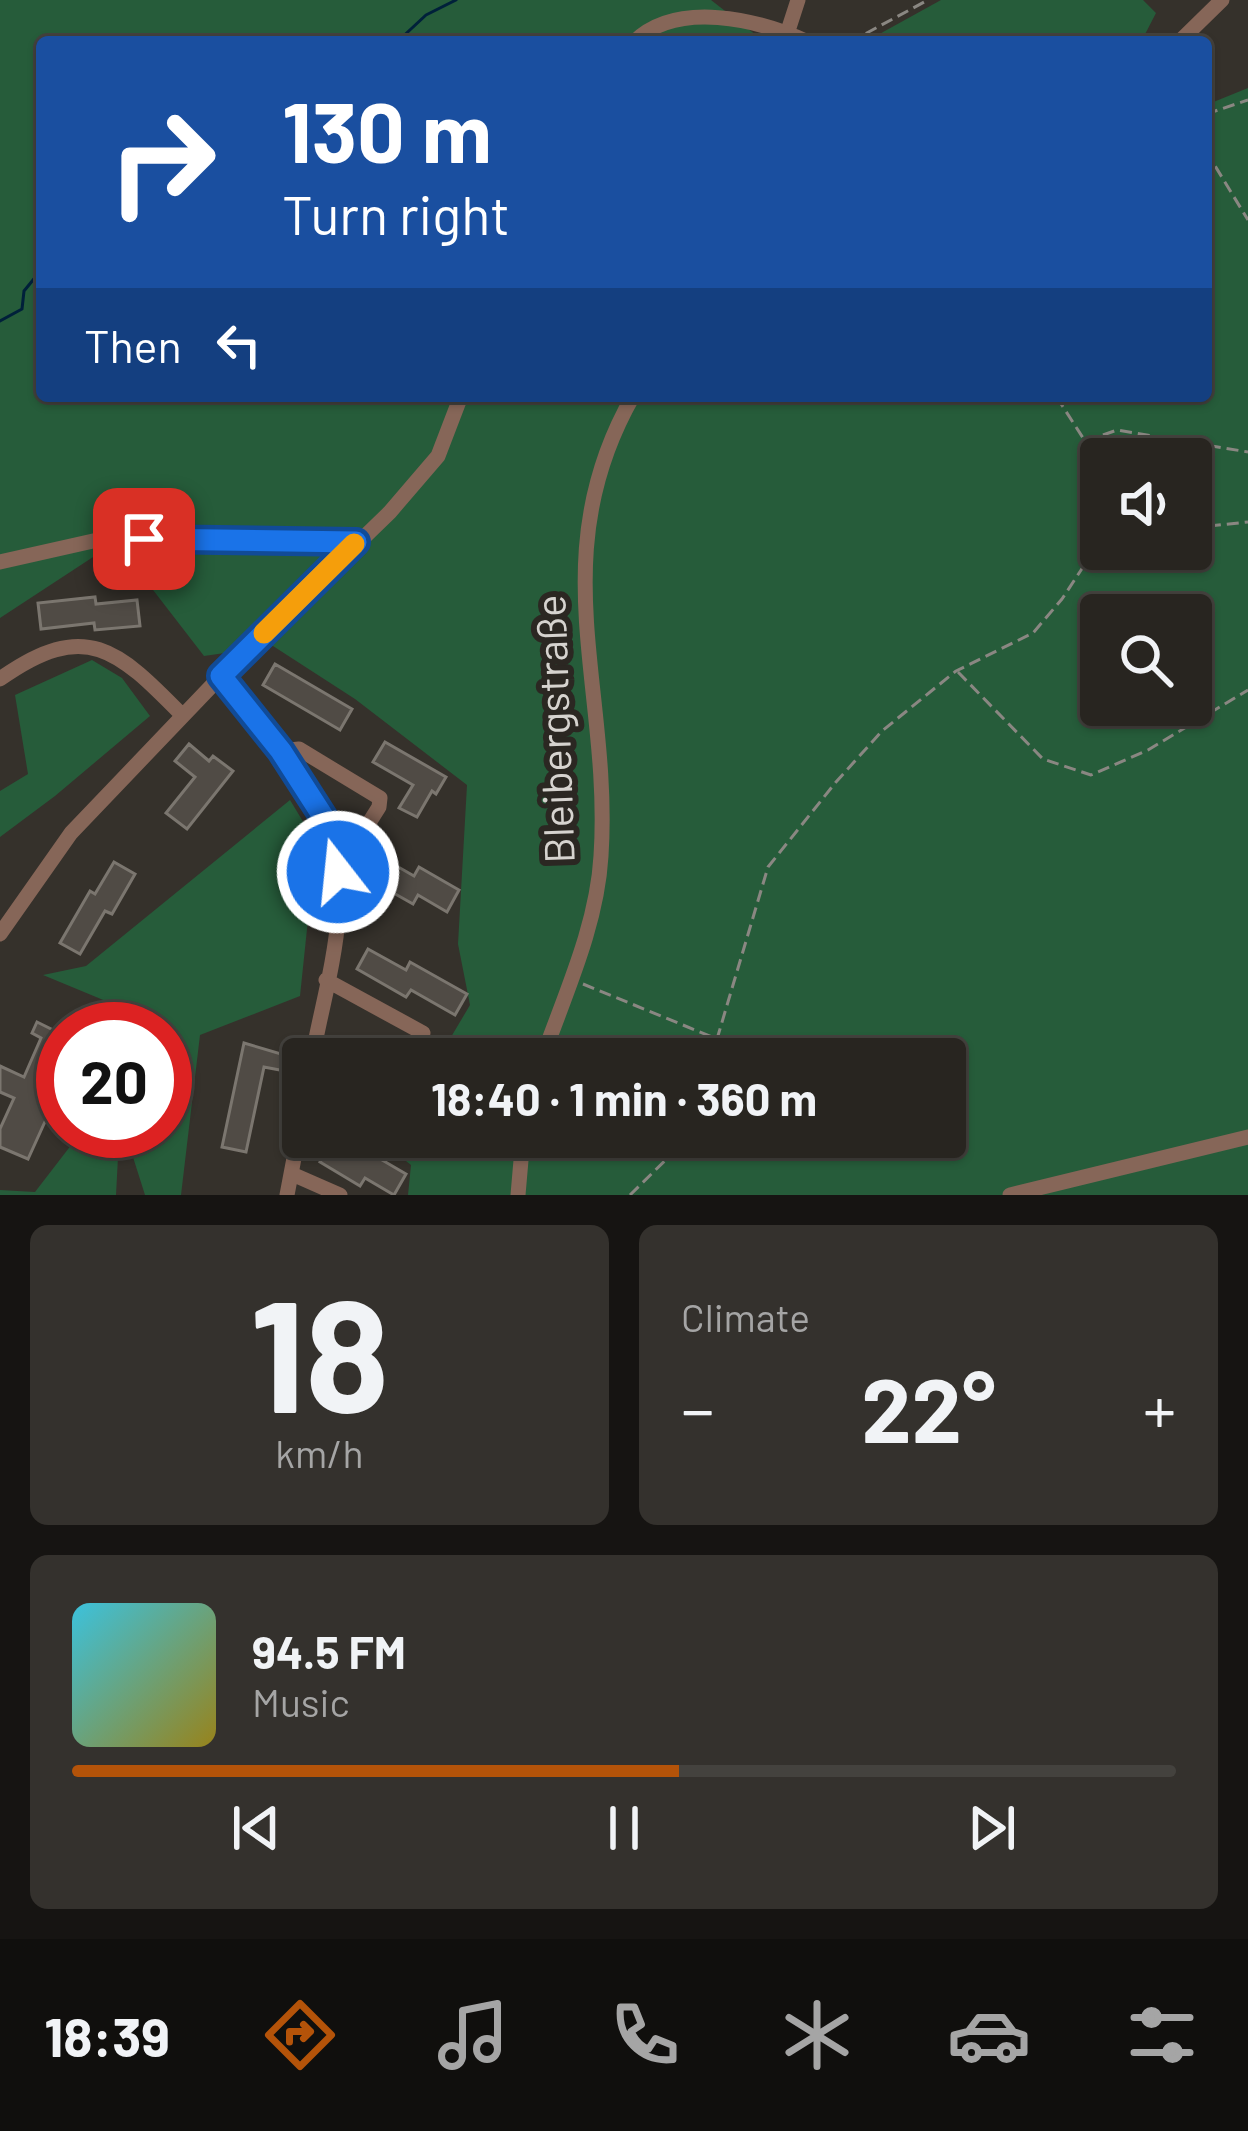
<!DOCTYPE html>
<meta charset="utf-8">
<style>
body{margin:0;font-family:Barlow,sans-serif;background:#34312d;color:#f1f3f6;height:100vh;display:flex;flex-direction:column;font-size:45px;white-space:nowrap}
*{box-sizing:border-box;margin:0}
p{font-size:39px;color:#a5a5a5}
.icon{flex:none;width:66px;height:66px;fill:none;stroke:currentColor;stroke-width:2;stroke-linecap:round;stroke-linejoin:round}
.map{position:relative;height:1195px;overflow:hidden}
.side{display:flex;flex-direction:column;gap:30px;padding:30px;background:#161412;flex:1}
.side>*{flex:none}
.guide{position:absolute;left:36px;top:36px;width:1176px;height:366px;border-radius:12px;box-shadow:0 3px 9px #0004,0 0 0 3px #44423e;background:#1a4fa0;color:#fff;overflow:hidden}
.fabs{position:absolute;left:1080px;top:438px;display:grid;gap:24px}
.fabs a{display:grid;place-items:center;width:132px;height:132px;border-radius:12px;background:#282520;box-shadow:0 3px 9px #0004,0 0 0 3px #44423e;font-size:60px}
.speed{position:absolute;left:36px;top:1002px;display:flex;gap:24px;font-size:60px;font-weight:700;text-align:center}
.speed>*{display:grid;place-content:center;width:156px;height:156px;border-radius:50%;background:#282520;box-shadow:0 3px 9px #0004,0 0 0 3px #44423e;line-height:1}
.speed .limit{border:18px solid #d22;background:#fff;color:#111}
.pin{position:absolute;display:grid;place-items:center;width:102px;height:102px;color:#fff;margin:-51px;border-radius:24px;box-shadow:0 6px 18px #0006}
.me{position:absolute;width:132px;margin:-66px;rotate:344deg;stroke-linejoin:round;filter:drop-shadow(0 0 9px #0008)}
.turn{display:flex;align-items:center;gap:42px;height:252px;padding:0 48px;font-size:54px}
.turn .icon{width:156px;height:156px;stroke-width:2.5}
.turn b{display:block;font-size:84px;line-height:102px}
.then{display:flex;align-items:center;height:114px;padding:0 48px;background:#0003;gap:24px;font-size:45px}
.big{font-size:90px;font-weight:700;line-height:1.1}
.side .tile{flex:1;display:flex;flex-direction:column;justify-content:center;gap:18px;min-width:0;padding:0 42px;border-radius:18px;background:#34312d}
.side .dial{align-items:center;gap:0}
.dial b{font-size:156px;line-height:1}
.song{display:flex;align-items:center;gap:36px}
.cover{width:144px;height:144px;border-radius:18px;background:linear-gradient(135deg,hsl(190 70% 55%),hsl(50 70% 35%))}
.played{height:12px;border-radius:6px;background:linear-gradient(90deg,#b45309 55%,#44423e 55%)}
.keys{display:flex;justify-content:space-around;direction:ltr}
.heat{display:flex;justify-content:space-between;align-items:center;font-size:66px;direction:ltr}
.side .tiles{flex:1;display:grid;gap:30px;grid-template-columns:1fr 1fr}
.tile:last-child{grid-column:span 2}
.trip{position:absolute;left:282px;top:1038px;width:684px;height:120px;border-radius:12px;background:#282520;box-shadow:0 3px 9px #0004,0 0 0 3px #44423e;font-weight:700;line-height:120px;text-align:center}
.tab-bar{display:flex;height:192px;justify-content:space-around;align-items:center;background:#100f0d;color:#a5a5a5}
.tab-bar .icon{width:84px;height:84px}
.tab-bar .selected{color:#b45309}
.tab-bar b{font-size:54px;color:#f1f3f6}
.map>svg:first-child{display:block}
</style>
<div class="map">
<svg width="1248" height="1195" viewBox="0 0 1248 1195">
<rect width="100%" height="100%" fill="#35312b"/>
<path fill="#265c3a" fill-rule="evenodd" d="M0 0H711L765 42H42V396H1206V105L1248 88V1195H408L411 1165 386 1145 391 1137H945V1059H438L470 1005 458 944 467 785 355 699 273 646 204 656 116 542 0 618ZM1101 459H1191V549H1101ZM1101 615H1191V705H1101Z
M941 0H1143L1156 13 1141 42H865Z
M92 660 122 678 150 716 55 796 0 837V791L28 774 15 695Z
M290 800 316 843 300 996 200 1035 181 1195H145L132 1154 118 1157 116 1195H0V1190L35 1192 82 1131H165V1029H120L125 1009 43 975 86 966Z"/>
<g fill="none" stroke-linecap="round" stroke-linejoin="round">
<path stroke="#00203a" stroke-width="3" d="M397 42 426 15 456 0
M0 321 22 309 24 291 42 269"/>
</g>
<path fill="#504b45" stroke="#7b766f" stroke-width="3" d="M95 597 96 604 137 600 140 626 95 630 94 623 41 629 38 603Z
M275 664 352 709 340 730 263 685Z
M385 742 446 777 436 794 432 791 417 817 399 808 413 785 373 762Z
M189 744 209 761 213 756 233 771 187 829 166 813 195 777 175 761Z
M386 860 414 876 419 867 459 890 447 912 418 895 413 904 374 882Z
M114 862 135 874 112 914 105 911 80 954 60 943 90 891 95 894Z
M368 949 406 970 410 962 467 994 455 1015 411 990 406 997 357 969Z
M37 1022 57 1032 51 1044 63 1050V1082L28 1159 0 1147V1129L14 1098 0 1092V1066L24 1077 41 1038 32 1033Z
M244 1043 288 1056 285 1071 264 1067 246 1152 222 1147Z
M332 1141 361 1158 365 1150 406 1174 394 1195 365 1178 360 1186 320 1162Z"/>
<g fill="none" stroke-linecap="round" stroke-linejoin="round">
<path stroke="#8a8782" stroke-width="3" stroke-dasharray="12 6" stroke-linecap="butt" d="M850 42 928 0
M1206 114 1248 100
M1206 151 1248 220
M1086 441 1117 430 1248 452
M1191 528 1248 522
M1090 557 1119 549
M958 672 1043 759 1091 775 1148 750 1248 690
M583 984 717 1039 768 867 836 782 882 731 956 671 1033 633 1062 599 1089 558 1094 466 1085 441 1056 396
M714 1059 717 1039
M630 1195 689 1137"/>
<path stroke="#866658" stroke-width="15" d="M786 37 798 0
M634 42C677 0 757 19 808 42
M1179 42 1222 0
M0 562 102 539 356 542
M221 676 390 512 438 456 461 396
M0 679C86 618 118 650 182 715
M281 751 299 749 380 798 379 807 338 872
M0 934 71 833 221 676C257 721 301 767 325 820 358 893 325 985 312 1059
M326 980 423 1033
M542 1059C565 994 597 926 601 856 612 690 541 557 633 396
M292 1174 340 1195
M287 1195 303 1111
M518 1195 523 1137
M1010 1195 1248 1137"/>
</g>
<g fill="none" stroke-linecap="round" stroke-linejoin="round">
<defs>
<path id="route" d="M144 539 356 542 221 676 281 751 326 821 338 872"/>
</defs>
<use href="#route" stroke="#114b97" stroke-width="30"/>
<use href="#route" stroke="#1a73e8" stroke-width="21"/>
<path stroke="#f59e0b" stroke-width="21" d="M264 633 354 544"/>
</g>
<g text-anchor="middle" stroke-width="12" stroke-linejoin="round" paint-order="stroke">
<g font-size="42" fill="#d6d3cf" stroke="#2b2722">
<text transform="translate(555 729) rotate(-92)" y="15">Bleibergstraße</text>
</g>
</g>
</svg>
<div class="fabs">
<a><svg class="icon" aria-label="sound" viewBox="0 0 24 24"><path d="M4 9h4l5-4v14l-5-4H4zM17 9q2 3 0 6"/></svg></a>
<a><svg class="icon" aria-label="search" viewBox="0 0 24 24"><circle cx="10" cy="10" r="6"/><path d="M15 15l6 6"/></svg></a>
</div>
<div class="speed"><div class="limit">20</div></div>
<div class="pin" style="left:144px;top:539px;background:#d93025"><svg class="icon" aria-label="arrive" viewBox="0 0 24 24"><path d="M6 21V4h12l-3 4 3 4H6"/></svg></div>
<svg class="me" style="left:338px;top:872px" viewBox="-20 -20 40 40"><circle r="17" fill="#1a73e8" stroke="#fff" stroke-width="3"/><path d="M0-11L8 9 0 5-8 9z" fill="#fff"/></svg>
<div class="trip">18:40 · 1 min · 360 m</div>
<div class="guide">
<div class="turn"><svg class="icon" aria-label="right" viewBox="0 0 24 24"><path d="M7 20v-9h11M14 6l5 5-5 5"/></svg><div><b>130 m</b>Turn right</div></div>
<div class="then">Then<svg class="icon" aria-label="left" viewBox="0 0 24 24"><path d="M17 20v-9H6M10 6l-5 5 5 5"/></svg></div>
</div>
</div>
<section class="side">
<div class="tiles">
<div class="tile dial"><b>18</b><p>km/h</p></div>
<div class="tile"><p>Climate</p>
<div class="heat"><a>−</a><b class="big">22°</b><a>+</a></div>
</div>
<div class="tile">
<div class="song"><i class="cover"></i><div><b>94.5 FM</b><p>Music</p></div></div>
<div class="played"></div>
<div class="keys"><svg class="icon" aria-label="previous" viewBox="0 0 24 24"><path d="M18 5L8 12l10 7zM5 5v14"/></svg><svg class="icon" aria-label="pause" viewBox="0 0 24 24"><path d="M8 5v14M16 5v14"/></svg><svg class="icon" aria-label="next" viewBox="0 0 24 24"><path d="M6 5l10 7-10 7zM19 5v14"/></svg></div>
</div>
</div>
</section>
<nav class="tab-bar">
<b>18:39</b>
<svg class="icon selected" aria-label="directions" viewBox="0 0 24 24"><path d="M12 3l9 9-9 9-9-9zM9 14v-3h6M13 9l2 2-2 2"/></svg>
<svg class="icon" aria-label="music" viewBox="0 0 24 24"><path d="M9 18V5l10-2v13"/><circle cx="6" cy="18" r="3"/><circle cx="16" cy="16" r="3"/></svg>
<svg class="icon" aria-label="phone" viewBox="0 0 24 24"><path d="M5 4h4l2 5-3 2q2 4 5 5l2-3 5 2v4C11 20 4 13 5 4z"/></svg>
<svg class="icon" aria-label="climate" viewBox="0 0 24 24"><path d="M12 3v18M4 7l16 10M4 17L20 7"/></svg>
<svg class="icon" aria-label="car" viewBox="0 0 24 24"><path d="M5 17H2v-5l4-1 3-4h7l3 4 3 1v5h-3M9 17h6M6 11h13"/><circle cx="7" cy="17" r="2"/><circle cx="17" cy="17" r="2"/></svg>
<svg class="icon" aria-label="filters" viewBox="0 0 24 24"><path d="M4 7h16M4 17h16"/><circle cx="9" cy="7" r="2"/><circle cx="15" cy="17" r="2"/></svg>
</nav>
